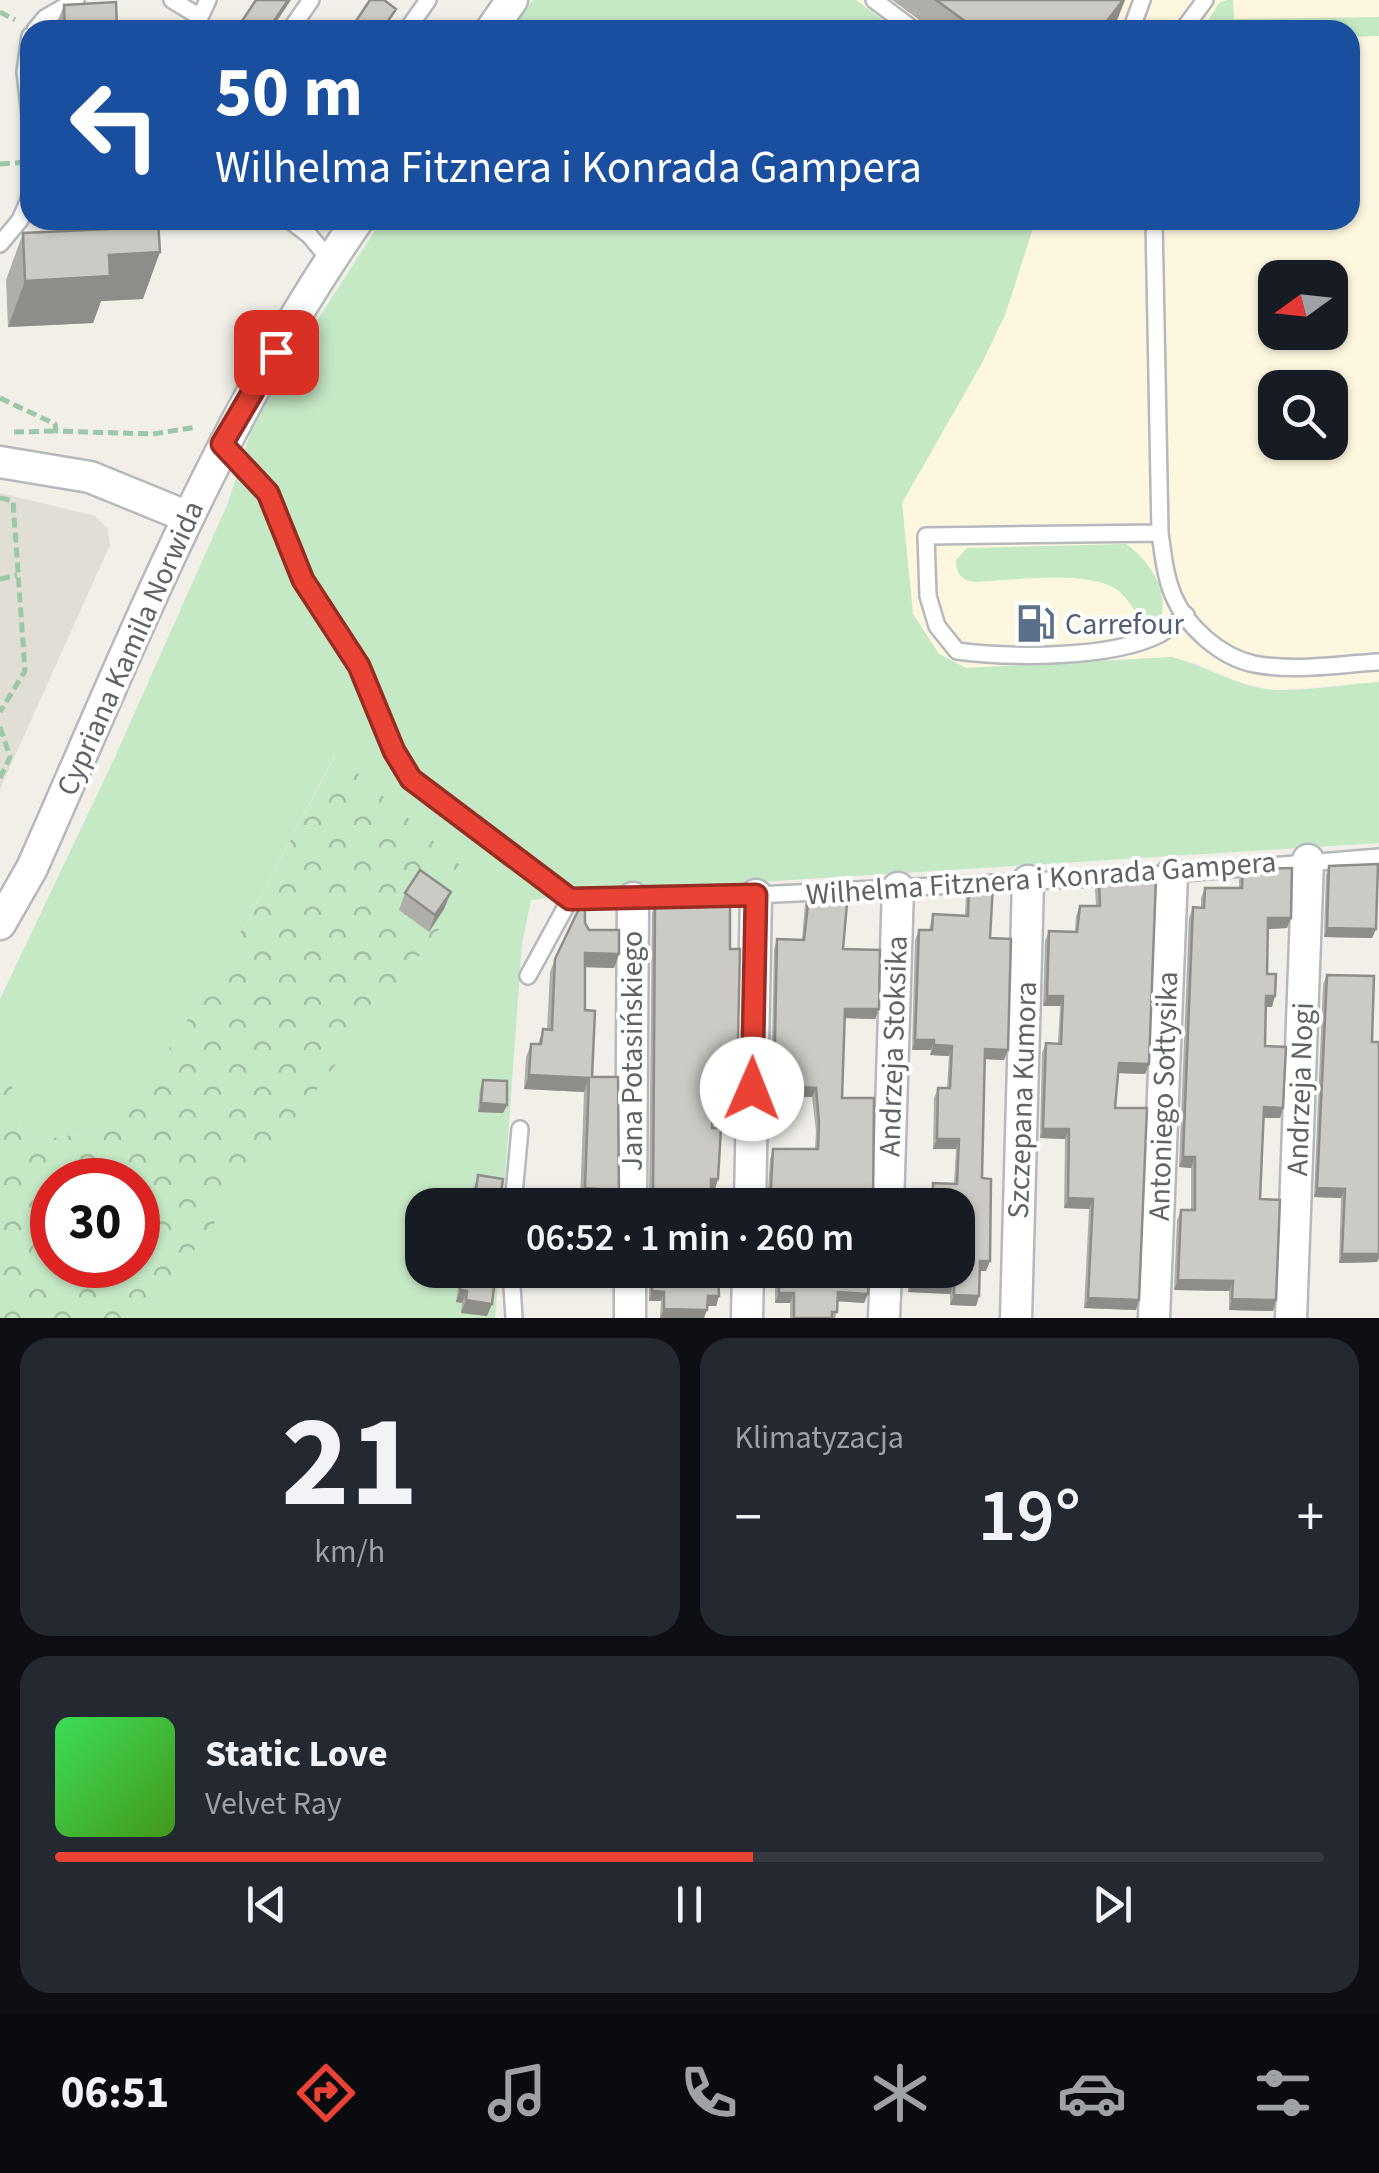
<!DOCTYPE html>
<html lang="pl">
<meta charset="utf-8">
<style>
body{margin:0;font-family:"Source Sans 3",sans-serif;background:#242831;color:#f1f3f6;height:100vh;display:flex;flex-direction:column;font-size:38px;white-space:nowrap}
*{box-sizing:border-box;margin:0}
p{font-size:32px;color:#9ea1a6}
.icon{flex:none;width:55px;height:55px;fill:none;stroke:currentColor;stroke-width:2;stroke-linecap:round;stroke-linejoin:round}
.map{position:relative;height:1318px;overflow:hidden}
.side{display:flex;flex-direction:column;gap:20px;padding:20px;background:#0d0f14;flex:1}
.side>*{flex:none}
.banner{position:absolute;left:20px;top:20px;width:1340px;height:210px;border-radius:30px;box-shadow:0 2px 8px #0004;background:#1a4fa0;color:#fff;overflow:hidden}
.needle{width:65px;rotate:255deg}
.controls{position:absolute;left:1258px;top:260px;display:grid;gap:20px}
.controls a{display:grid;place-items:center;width:90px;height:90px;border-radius:20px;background:#171b24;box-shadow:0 2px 8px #0004;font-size:50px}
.speed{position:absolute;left:30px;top:1158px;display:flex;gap:20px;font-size:50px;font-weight:700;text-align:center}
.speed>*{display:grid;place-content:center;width:130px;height:130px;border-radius:50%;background:#171b24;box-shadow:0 2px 8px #0004;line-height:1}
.speed .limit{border:15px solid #d22;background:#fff;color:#111}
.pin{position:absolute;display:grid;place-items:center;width:85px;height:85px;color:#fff;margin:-42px;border-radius:20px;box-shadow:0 5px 15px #0006}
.me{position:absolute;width:110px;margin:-55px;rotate:1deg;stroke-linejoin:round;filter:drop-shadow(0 0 8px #0008)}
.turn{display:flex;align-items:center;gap:35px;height:210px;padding:0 30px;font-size:45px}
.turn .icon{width:130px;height:130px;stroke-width:2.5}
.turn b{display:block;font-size:70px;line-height:85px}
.big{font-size:75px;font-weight:600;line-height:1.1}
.side .widget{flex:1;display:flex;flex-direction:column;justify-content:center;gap:15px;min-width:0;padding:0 35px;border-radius:30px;background:#242831}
.side .dial{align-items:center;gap:0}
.dial b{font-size:130px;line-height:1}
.song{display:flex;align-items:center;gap:30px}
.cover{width:120px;height:120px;border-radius:15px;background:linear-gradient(135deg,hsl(130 70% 55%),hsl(100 70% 35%))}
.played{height:10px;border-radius:5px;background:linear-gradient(90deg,#ea4335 55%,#363941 55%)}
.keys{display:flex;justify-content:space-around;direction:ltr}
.heat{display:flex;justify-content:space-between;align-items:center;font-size:55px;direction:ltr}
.side .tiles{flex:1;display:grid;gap:20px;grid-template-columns:1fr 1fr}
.widget:last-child{grid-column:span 2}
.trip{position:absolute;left:405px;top:1188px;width:570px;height:100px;border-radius:30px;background:#171b24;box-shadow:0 2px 8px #0004;font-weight:600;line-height:100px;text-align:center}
.tabs{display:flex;height:160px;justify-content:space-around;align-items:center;background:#090b0e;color:#9ea1a6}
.tabs .icon{width:70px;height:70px}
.tabs .active{color:#ea4335}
.tabs b{font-size:45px;color:#f1f3f6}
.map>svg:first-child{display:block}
</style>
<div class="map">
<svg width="1379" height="1318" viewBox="0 0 1379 1318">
<defs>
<pattern id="forest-crowns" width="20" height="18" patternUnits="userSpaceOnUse" patternTransform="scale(2.5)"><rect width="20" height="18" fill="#c5e8c5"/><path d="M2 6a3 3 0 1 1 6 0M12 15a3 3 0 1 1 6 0" fill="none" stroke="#a3c0a4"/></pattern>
</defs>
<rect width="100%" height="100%" fill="#f1efe8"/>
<path fill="#fef7e0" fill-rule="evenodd" d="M856 0H1379V682L1275 690 1242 683 1204 666 1172 657 966 668 939 654 913 614 902 503 982 363 1005 315 1034 225 1118 220H1350V30H896ZM1275 278H1330V332H1275ZM1275 388H1330V442H1275Z"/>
<path fill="#e1ded6" d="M0 493 95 516 108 529 110 545 0 789Z"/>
<path fill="#c5e8c5" d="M533 0H856L896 30H512Z
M1227 0H1233L1234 19 1379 17V36L1350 37V30H1202L1219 3Z
M382 220H1118L1034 225 1005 315 982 363 902 503 913 614 939 654 966 668 1172 657C1206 666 1241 689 1277 690 1310 691 1346 684 1379 682V843L601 892 531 900 522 944 503 1205H422V1270H499L495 1318H142L476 881 335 755 248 920 170 1048 101 1131 24 1142 3 1048 0 1046V999L115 757 228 503 256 415Z
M1126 544C1148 559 1169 589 1161 617L1148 622C1133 615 1129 597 1116 589 1085 569 1010 581 973 582 960 579 956 573 956 560L967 548Z"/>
<path fill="url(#forest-crowns)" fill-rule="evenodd" d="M336 754 477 880 142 1318H0V1046L3 1047 24 1142 101 1131 170 1048 248 920ZM52 1180H138V1265H52Z"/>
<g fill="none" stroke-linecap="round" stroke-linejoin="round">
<defs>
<path id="service" d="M172 0 200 17
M874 0 914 30
M35 30 45 18 76 0
M200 30V17L208 0
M290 30 311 0
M407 30 428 0
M1131 30 1142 0
M1183 30 1205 0
M30 36 25 72 30 115
M289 220 309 235 330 260
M1154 220 1160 533C1163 554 1165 575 1173 595 1186 626 1220 657 1254 664 1293 672 1339 664 1379 662
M0 244 20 220 30 197
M224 445 267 493 303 580 359 666 394 751 411 779 570 899 756 895 1172 874 1379 857
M1160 533 926 536 928 596 937 626 957 651C1011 658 1112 659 1160 634 1169 629 1178 621 1186 615
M528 976 570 899
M513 1205 520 1129
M511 1270 514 1318"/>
<path id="minor" d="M491 30 512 0
M0 462 90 477 188 517
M0 924 32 868C130 647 219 419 358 220
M631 1205 633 898
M750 1205 756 895
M888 1205 898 888
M630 1318V1270
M747 1318 748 1270
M884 1318 886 1270
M1016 1318 1028 881
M1154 1318 1172 874
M1291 1318 1308 860"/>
</defs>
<use href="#service" stroke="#b5b8bc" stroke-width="20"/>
<use href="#minor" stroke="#b5b8bc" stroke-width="35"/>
<path stroke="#9cc7a9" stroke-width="5" stroke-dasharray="10 5" stroke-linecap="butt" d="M0 12 15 20
M0 164 30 162
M0 398 55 424 56 431 153 434 197 427
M14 432 56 431
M0 498 13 501 25 671 0 712
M0 579 17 575
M0 727 10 757 0 778"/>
<use href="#service" stroke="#fff" stroke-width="15"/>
<use href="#minor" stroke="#fff" stroke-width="30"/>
</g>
<path fill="#afaea9" d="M892 0H1125L1117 20 1110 30H933Z
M64 5 117 30H54Z
M87 220H158L143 299 101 301 93 323 8 327 6 280 23 233 87 230Z
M1329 866 1376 929 1372 938 1324 937 1326 875Z
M1243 869 1291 918 1287 928 1268 929 1267 974 1272 1007H1266L1265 1046 1283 1108 1280 1118H1264L1260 1199 1276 1300 1273 1311 1229 1310V1291L1174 1290 1177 1220 1181 1210H1191V1168L1179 1167 1189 918 1193 907 1201 908V898L1205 888H1239V880Z
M1099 879 1149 1064 1145 1074 1118 1073 1115 1108 1139 1300 1136 1310 1084 1308 1089 1209 1064 1208 1065 1139 1040 1138 1042 1053 1046 1043 1058 1044 1060 1006H1043L1045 941 1049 931 1075 932 1076 916 1080 906H1096L1095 889Z
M969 886 990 938 1008 1050 1004 1060 985 1059 982 1178 986 1271H979V1296L976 1306 950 1305V1294L908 1292 909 1270H958V1205H929L930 1193 933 1183 954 1184 956 1149H933L934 1098 938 1088H947L949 1056 930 1055 931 1050H912L915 940 919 930H929L933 914 965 916 966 896Z
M451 892 444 909 429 932 399 910 405 893Z
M809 895 843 949 879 1009 875 1019 844 1018 842 1098 873 1205H767L770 1159 773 1149H815L816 1131 812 1097 771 1095 774 949 777 939 802 940 805 904Z
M655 904 730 949 733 1095H713L712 1128 718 1179 715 1189H711V1205H649L652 913Z
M589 930 619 954 614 968 585 967V1010L592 1077 619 1198 616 1205 580 1202 584 1092 524 1089 526 1057 531 1044H538L543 1029 547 1030 550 972 555 959Z
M1327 975 1372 1042H1379V1258L1377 1262 1339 1263 1341 1198 1314 1197 1323 984Z
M483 1080 507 1105 503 1113 478 1112 480 1089Z
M478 1175 499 1205H471L474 1188Z
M461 1270H496L487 1316 461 1313 462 1303 456 1302Z
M649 1270H730L718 1271 719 1296 716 1306H708L704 1318H660L661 1301H649Z
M779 1270 868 1294 864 1303 838 1301 837 1312 835 1318H790V1303H775V1279Z"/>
<path fill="#8f8d8a" d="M288 0H291L271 30H268Z
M1123 0H1125L1117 20 1110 30H1100Z
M160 252 143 299 101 301 93 323 8 327 25 281 109 255Z
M451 892 444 909 429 932 435 915Z
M1268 918H1291L1287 928 1264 929Z
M1327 928 1376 929 1372 938 1324 937Z
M585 953 619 954 614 968 580 967Z
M1047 996H1063L1060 1006H1043Z
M1266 996H1275L1272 1007H1262Z
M845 1009H879L875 1019 841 1018Z
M915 1040H934L931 1050H912Z
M934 1045 952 1046 949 1056 930 1055Z
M985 1049 1008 1050 1004 1060 981 1059Z
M1119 1063 1149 1064 1145 1074 1115 1073Z
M529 1075 589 1078 584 1092 524 1089Z
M713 1086H737L733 1095H710Z
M774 1086 816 1088 812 1097 771 1095Z
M481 1103 507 1105 503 1113 478 1112Z
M1264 1107 1283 1108 1280 1118H1261Z
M1043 1129H1069L1065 1139 1040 1138Z
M937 1139H959L956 1149H933Z
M1183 1157H1195L1191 1168 1179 1167Z
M711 1179H718L715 1189H708Z
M585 1188 610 1190 605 1204 580 1202Z
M1317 1188 1345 1189 1341 1198 1314 1197Z
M1068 1198 1093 1199 1089 1209 1064 1208Z
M1342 1254H1379V1258L1377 1262 1339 1263Z
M980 1261H990L986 1271H976Z
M1178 1280 1233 1281 1229 1291 1174 1290Z
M912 1282 954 1284 950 1294 908 1292Z
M460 1290 467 1291 462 1303 456 1302Z
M652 1291 664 1292 661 1301H649Z
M838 1292 868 1294 864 1303 834 1301Z
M779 1293H794L790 1303H775Z
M954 1295 979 1296 976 1306 950 1305Z
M708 1296H719L716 1306H705Z
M1088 1298 1139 1300 1136 1310 1084 1308Z
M1232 1299 1276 1300 1273 1311 1229 1310Z
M466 1300 492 1304 487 1316 461 1313Z
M664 1309 707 1310 704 1318H660Z"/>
<path fill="#cccac5" stroke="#8f8d8a" stroke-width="2.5" d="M256 0H288L268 30H236Z
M370 0H384L396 9 382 30H350Z
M936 0H1123L1100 30H977Z
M116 2 117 30H65L64 5Z
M106 220H158L160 252 109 255 110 276 25 281 23 233 107 229Z
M1378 864 1376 929 1327 928 1329 866Z
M1292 868 1291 918H1268L1267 974H1276L1275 996H1266L1265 1046 1286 1047 1283 1108 1264 1107 1260 1199 1280 1200 1276 1300 1232 1299 1233 1281 1178 1280 1181 1210H1195V1157H1183L1193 907 1204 908 1205 888H1242L1243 869Z
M420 870 451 892 435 915 405 893Z
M1156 878 1149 1064 1119 1063 1115 1108H1147L1139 1300 1088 1298 1093 1199 1068 1198 1069 1129H1043L1046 1043 1061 1044 1063 996H1047L1049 931 1077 932 1080 906H1100L1099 879Z
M993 885 990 938 1011 939 1008 1050 985 1049 982 1178 991 1179 990 1261H980L979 1296 954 1295V1284L912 1282V1270H958V1205H933V1183L957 1184 959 1139H937L938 1088H950L952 1046 934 1045V1040H915L919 930H932L933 914 968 916 969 886Z
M848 892 843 949 880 950 879 1009H845L842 1098H874L873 1205H770L773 1149H818L819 1122 816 1088 774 1086 777 939 804 940 809 895Z
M585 896V923L589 930H619V954L585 953V1010L595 1011 592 1077H618L619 1198 609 1196 610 1190 585 1188 589 1078 529 1075 531 1044H541L543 1029 552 1030 555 959Z
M730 901V949H740L737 1086H713L712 1128H721L718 1179H711V1205H653L655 904Z
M1327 975 1374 976 1372 1042H1379V1254H1342L1345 1189 1317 1188Z
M483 1080 507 1081V1105L481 1103Z
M478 1175 503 1179 499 1205H474Z
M463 1270H496L492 1304 466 1300 467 1291 460 1290Z
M652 1270H718L719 1296H708L707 1310 664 1309V1292L652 1291Z
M779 1270H869L868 1294 838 1292 837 1312H832V1318H794V1293H779Z"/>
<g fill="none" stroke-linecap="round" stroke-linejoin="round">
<defs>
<path id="route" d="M276 352 222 444 268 493 303 580 359 666 394 751 411 779 570 899 756 895 752 1089"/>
</defs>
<use href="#route" stroke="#982c22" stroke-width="25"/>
<use href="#route" stroke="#ea4335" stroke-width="18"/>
</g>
<defs>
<symbol id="fuel-bare" viewBox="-9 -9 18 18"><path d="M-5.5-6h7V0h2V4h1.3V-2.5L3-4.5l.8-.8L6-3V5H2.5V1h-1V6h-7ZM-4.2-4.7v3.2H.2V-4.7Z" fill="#5c6f8a" stroke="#fff" stroke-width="2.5" paint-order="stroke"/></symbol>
</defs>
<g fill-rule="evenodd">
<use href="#fuel-bare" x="1008" y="596" width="55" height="55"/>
</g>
<g text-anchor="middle" stroke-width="8" stroke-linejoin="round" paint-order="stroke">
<g font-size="30" fill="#4e5e75" stroke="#fff" text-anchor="start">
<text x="1065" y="634">Carrefour</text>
</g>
<g font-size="30" fill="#5f6368" stroke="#fff">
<text transform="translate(130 648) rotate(-66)" y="10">Cypriana Kamila Norwida</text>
<text transform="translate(1041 878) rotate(-4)" y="10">Wilhelma Fitznera i Konrada Gampera</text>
<text transform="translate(893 1046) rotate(-88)" y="10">Andrzeja Stoksika</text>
<text transform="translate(632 1051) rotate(-90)" y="10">Jana Potasińskiego</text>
<text transform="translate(1300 1089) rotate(-88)" y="10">Andrzeja Nogi</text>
<text transform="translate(1163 1096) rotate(-88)" y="10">Antoniego Sołtysika</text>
<text transform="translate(1022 1100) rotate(-88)" y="10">Szczepana Kumora</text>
</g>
</g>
</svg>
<div class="controls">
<a><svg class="needle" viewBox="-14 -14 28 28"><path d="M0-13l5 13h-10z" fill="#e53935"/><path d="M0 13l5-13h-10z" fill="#9ea1a6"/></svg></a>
<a><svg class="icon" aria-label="search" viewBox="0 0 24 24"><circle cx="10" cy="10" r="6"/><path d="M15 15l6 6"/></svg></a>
</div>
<div class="speed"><div class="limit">30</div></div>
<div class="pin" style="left:276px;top:352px;background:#d93025"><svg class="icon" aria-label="arrive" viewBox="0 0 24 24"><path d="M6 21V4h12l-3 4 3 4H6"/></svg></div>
<svg class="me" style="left:752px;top:1089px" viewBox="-20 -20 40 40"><circle r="19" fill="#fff"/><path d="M0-13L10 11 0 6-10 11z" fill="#ea4335"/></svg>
<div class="trip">06:52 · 1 min · 260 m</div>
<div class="banner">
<div class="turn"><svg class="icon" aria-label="left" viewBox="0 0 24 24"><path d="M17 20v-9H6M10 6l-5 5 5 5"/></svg><div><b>50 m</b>Wilhelma Fitznera i Konrada Gampera</div></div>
</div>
</div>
<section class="side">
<div class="tiles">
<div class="widget dial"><b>21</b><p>km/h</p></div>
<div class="widget"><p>Klimatyzacja</p>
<div class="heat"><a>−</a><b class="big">19°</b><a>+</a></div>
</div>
<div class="widget">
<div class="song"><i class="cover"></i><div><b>Static Love</b><p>Velvet Ray</p></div></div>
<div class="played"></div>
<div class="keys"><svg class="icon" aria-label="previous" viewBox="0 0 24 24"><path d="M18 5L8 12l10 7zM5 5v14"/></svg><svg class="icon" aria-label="pause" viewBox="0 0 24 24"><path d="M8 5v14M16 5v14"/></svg><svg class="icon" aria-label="next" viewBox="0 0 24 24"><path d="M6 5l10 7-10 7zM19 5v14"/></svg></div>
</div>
</div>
</section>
<nav class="tabs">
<b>06:51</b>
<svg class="icon active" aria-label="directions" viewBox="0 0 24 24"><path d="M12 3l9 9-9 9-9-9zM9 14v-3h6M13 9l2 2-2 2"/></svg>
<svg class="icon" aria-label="music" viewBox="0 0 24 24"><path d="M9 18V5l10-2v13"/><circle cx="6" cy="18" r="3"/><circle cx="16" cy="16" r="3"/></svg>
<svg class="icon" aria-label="phone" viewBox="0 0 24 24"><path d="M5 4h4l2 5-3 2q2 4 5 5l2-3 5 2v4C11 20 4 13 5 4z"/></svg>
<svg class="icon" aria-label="climate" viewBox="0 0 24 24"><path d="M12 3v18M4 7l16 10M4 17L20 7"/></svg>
<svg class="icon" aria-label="car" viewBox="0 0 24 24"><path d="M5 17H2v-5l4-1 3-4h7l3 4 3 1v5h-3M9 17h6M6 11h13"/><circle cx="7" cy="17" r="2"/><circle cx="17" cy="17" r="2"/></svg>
<svg class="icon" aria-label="filters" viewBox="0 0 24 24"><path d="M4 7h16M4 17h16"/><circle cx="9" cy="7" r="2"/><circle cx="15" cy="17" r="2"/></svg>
</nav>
